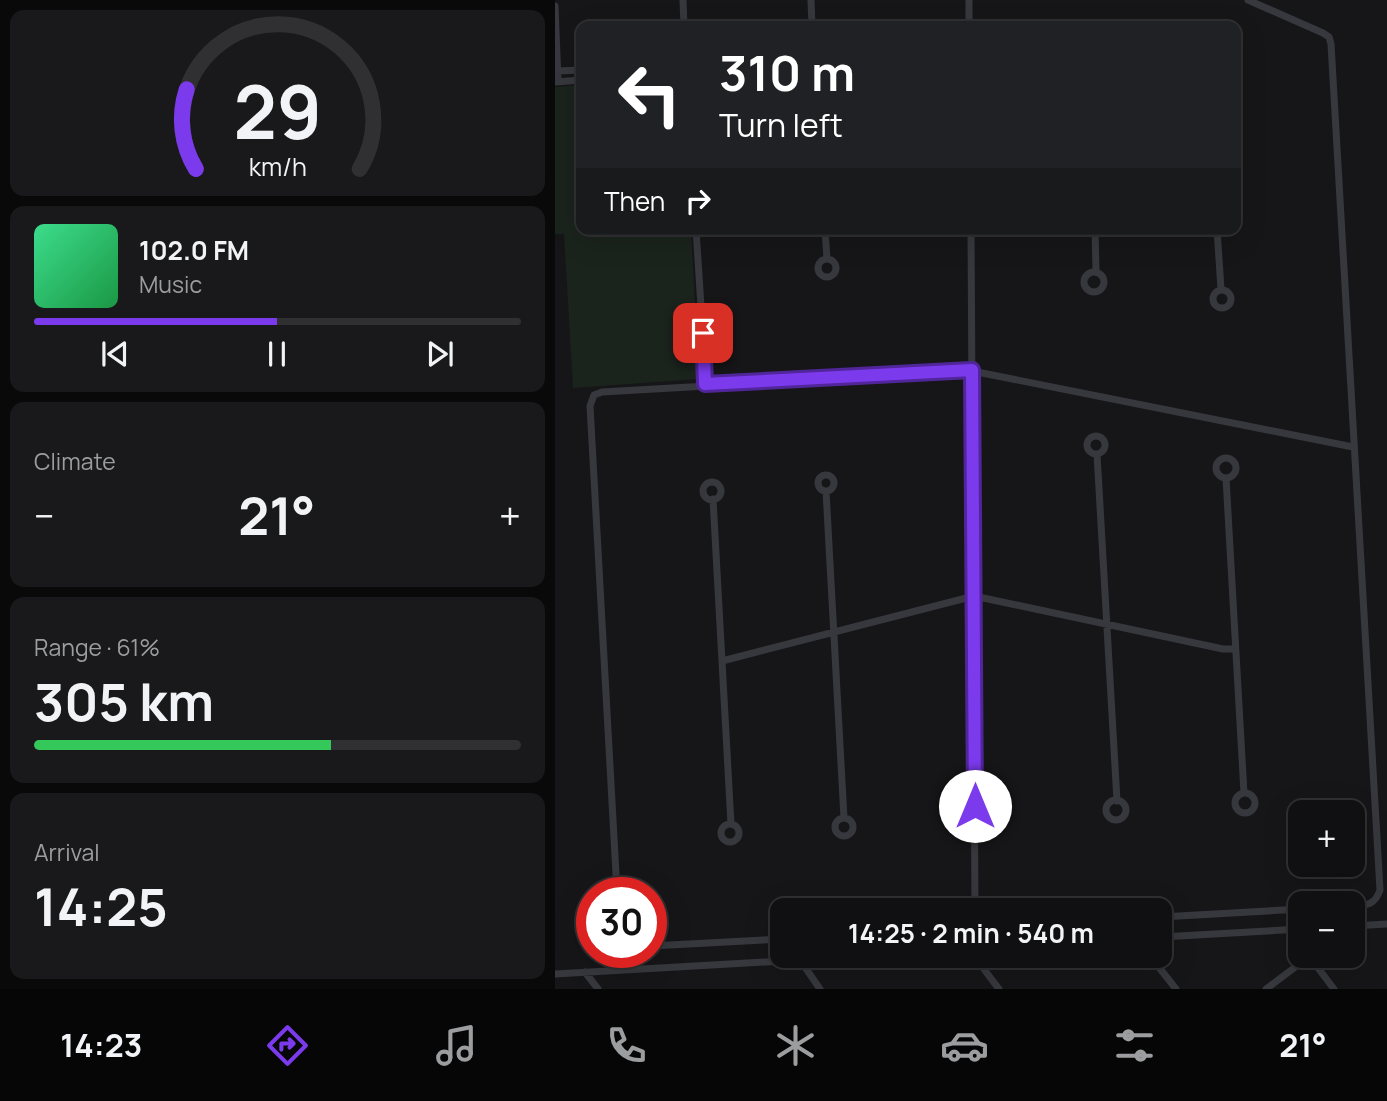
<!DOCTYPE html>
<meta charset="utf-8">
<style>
body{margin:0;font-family:Manrope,sans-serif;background:#19191b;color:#f1f3f6;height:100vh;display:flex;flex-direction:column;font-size:26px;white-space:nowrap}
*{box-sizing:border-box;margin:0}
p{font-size:23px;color:#9c9d9f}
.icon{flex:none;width:38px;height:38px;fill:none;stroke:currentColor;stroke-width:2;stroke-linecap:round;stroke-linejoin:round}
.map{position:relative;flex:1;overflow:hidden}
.sheet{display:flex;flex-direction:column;gap:10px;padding:10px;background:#09090a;width:555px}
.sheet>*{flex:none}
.banner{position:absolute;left:21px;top:21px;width:665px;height:214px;border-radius:14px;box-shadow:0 7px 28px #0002,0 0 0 2px #303032;background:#202124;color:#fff;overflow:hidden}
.fabs{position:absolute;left:733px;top:800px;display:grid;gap:14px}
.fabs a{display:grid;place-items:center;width:77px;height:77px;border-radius:14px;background:#101012;box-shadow:0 7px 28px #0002,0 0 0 2px #303032;font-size:35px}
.speed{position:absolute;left:21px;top:877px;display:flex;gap:14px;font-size:35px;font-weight:700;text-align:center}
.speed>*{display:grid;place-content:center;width:91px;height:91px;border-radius:50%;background:#101012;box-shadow:0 7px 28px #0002,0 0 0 2px #303032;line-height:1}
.speed .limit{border:10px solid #d22;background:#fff;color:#111}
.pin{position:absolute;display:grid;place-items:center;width:60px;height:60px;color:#fff;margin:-30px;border-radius:14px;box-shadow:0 4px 10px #0006}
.me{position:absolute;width:77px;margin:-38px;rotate:0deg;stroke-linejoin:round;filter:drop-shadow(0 0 5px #0008)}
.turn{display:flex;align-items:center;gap:24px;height:147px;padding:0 28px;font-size:32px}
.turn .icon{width:91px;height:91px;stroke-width:2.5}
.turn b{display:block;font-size:49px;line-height:60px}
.then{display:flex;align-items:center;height:66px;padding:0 28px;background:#0003;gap:14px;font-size:26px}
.big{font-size:52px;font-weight:700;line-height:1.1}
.sheet .card{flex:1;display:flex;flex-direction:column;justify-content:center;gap:10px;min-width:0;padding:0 24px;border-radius:14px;background:#19191b}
.sheet .dial{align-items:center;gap:0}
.dial svg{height:182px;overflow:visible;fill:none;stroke:#303032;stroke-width:7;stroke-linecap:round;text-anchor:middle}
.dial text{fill:#f1f3f6;stroke:none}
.song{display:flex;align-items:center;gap:21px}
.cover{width:84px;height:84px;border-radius:10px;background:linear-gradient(135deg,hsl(150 70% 55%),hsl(140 70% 35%))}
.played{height:7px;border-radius:4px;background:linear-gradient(90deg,#7c3aed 50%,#303032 50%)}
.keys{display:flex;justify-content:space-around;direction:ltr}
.heat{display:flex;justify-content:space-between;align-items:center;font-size:38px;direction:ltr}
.charge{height:10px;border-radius:5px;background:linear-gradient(90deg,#34c759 61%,#303032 0)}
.trip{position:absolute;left:215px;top:898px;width:402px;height:70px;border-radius:14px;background:#101012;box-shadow:0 7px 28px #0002,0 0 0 2px #303032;font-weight:700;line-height:70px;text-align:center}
.tab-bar{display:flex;height:112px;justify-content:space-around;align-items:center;background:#060607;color:#9c9d9f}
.tab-bar .icon{width:49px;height:49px}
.tab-bar .on{color:#7c3aed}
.tab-bar b{font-size:32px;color:#f1f3f6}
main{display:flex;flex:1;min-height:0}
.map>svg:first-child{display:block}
</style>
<main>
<section class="sheet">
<div class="card dial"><svg viewBox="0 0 100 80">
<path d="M14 69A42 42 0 1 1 86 69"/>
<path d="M14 69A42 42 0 0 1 10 34" stroke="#7c3aed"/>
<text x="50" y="56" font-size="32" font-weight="700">29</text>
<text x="50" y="72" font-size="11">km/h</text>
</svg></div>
<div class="card">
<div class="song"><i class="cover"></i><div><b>102.0 FM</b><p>Music</p></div></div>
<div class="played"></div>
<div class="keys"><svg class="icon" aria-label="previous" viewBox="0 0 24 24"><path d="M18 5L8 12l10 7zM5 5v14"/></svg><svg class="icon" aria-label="pause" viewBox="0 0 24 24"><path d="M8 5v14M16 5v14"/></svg><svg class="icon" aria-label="next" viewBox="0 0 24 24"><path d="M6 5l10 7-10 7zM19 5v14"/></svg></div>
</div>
<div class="card"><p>Climate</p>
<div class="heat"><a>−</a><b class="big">21°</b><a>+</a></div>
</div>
<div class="card"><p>Range · 61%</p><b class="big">305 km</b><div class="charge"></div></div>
<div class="card"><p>Arrival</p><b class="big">14:25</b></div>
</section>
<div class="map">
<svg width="833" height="989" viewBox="0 0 833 989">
<rect width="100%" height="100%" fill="#161618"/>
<path fill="#1b231d" d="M26 85V229H136L144 379 18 388 9 234H0V87Z"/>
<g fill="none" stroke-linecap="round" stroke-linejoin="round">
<path stroke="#36383d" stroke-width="7" d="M128 0 129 26
M256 0 257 26
M414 0V26
M693 0 768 33 774 37 776 44 825 890C820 905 812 905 798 906
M0 6 3 81
M2 71 26 70
M1 82 26 80
M141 229 151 384
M270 229 272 259
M416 229 420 910
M540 229 541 271
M662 229 666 289
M263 268a9 9 0 1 1 18 0a9 9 0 1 1-18 0Z
M529 282a10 10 0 1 1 20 0a10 10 0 1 1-20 0Z
M658 299a9 9 0 1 1 18 0a9 9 0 1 1-18 0Z
M532 445a9 9 0 1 1 18 0a9 9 0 1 1-18 0Z
M542 454 562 801
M661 468a10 10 0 1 1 20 0a10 10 0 1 1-20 0Z
M263 483a8 8 0 1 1 16 0a8 8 0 1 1-16 0Z
M671 478 689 793
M148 491a9 9 0 1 1 18 0a9 9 0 1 1-18 0Z
M271 491 289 818
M158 499 176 824
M167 661 419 596 668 649H679
M680 803a10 10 0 1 1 20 0a10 10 0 1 1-20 0Z
M551 810a10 10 0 1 1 20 0a10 10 0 1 1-20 0Z
M280 827a9 9 0 1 1 18 0a9 9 0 1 1-18 0Z
M166 833a9 9 0 1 1 18 0a9 9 0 1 1-18 0Z
M62 892 35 406 39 395 47 392 417 371 798 447
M606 917 746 909
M798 926 833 924
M606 937 746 929
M96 946 228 939
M419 956 444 989
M595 956 621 989
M754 956 779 989
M245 960 265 989
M30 972 43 989
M0 974 316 956
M711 989 755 956"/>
</g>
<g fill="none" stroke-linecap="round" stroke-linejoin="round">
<defs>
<path id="route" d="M148 333 150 384 417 370 420 806"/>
</defs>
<use href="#route" stroke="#51269a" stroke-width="18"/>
<use href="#route" stroke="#7c3aed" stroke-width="12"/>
</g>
</svg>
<div class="fabs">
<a>+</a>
<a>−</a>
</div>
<div class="speed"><div class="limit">30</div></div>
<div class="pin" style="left:148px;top:333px;background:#d93025"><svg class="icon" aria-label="arrive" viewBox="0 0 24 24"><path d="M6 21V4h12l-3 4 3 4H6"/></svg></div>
<svg class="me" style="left:420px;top:806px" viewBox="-20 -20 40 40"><circle r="19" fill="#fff"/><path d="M0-13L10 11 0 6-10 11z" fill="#7c3aed"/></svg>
<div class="trip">14:25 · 2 min · 540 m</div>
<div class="banner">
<div class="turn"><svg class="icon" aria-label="left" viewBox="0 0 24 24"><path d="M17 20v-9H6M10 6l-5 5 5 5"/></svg><div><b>310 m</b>Turn left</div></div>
<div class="then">Then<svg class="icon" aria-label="right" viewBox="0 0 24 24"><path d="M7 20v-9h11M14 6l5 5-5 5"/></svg></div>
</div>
</div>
</main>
<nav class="tab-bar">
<b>14:23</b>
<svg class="icon on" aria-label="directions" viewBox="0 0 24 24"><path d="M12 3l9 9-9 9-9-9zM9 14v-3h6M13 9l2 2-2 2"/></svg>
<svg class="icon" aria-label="music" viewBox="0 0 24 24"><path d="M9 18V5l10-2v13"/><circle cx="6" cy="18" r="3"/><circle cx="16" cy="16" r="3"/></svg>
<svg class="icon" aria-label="phone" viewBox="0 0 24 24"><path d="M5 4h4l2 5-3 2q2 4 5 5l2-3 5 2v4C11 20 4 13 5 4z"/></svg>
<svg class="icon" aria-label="climate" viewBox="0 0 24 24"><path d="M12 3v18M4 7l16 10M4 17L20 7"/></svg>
<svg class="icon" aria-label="car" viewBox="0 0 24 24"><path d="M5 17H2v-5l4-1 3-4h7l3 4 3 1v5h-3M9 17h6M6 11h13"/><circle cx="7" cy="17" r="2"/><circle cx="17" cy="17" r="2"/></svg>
<svg class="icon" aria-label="filters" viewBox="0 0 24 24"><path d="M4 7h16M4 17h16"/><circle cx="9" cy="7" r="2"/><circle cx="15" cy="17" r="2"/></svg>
<b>21°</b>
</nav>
